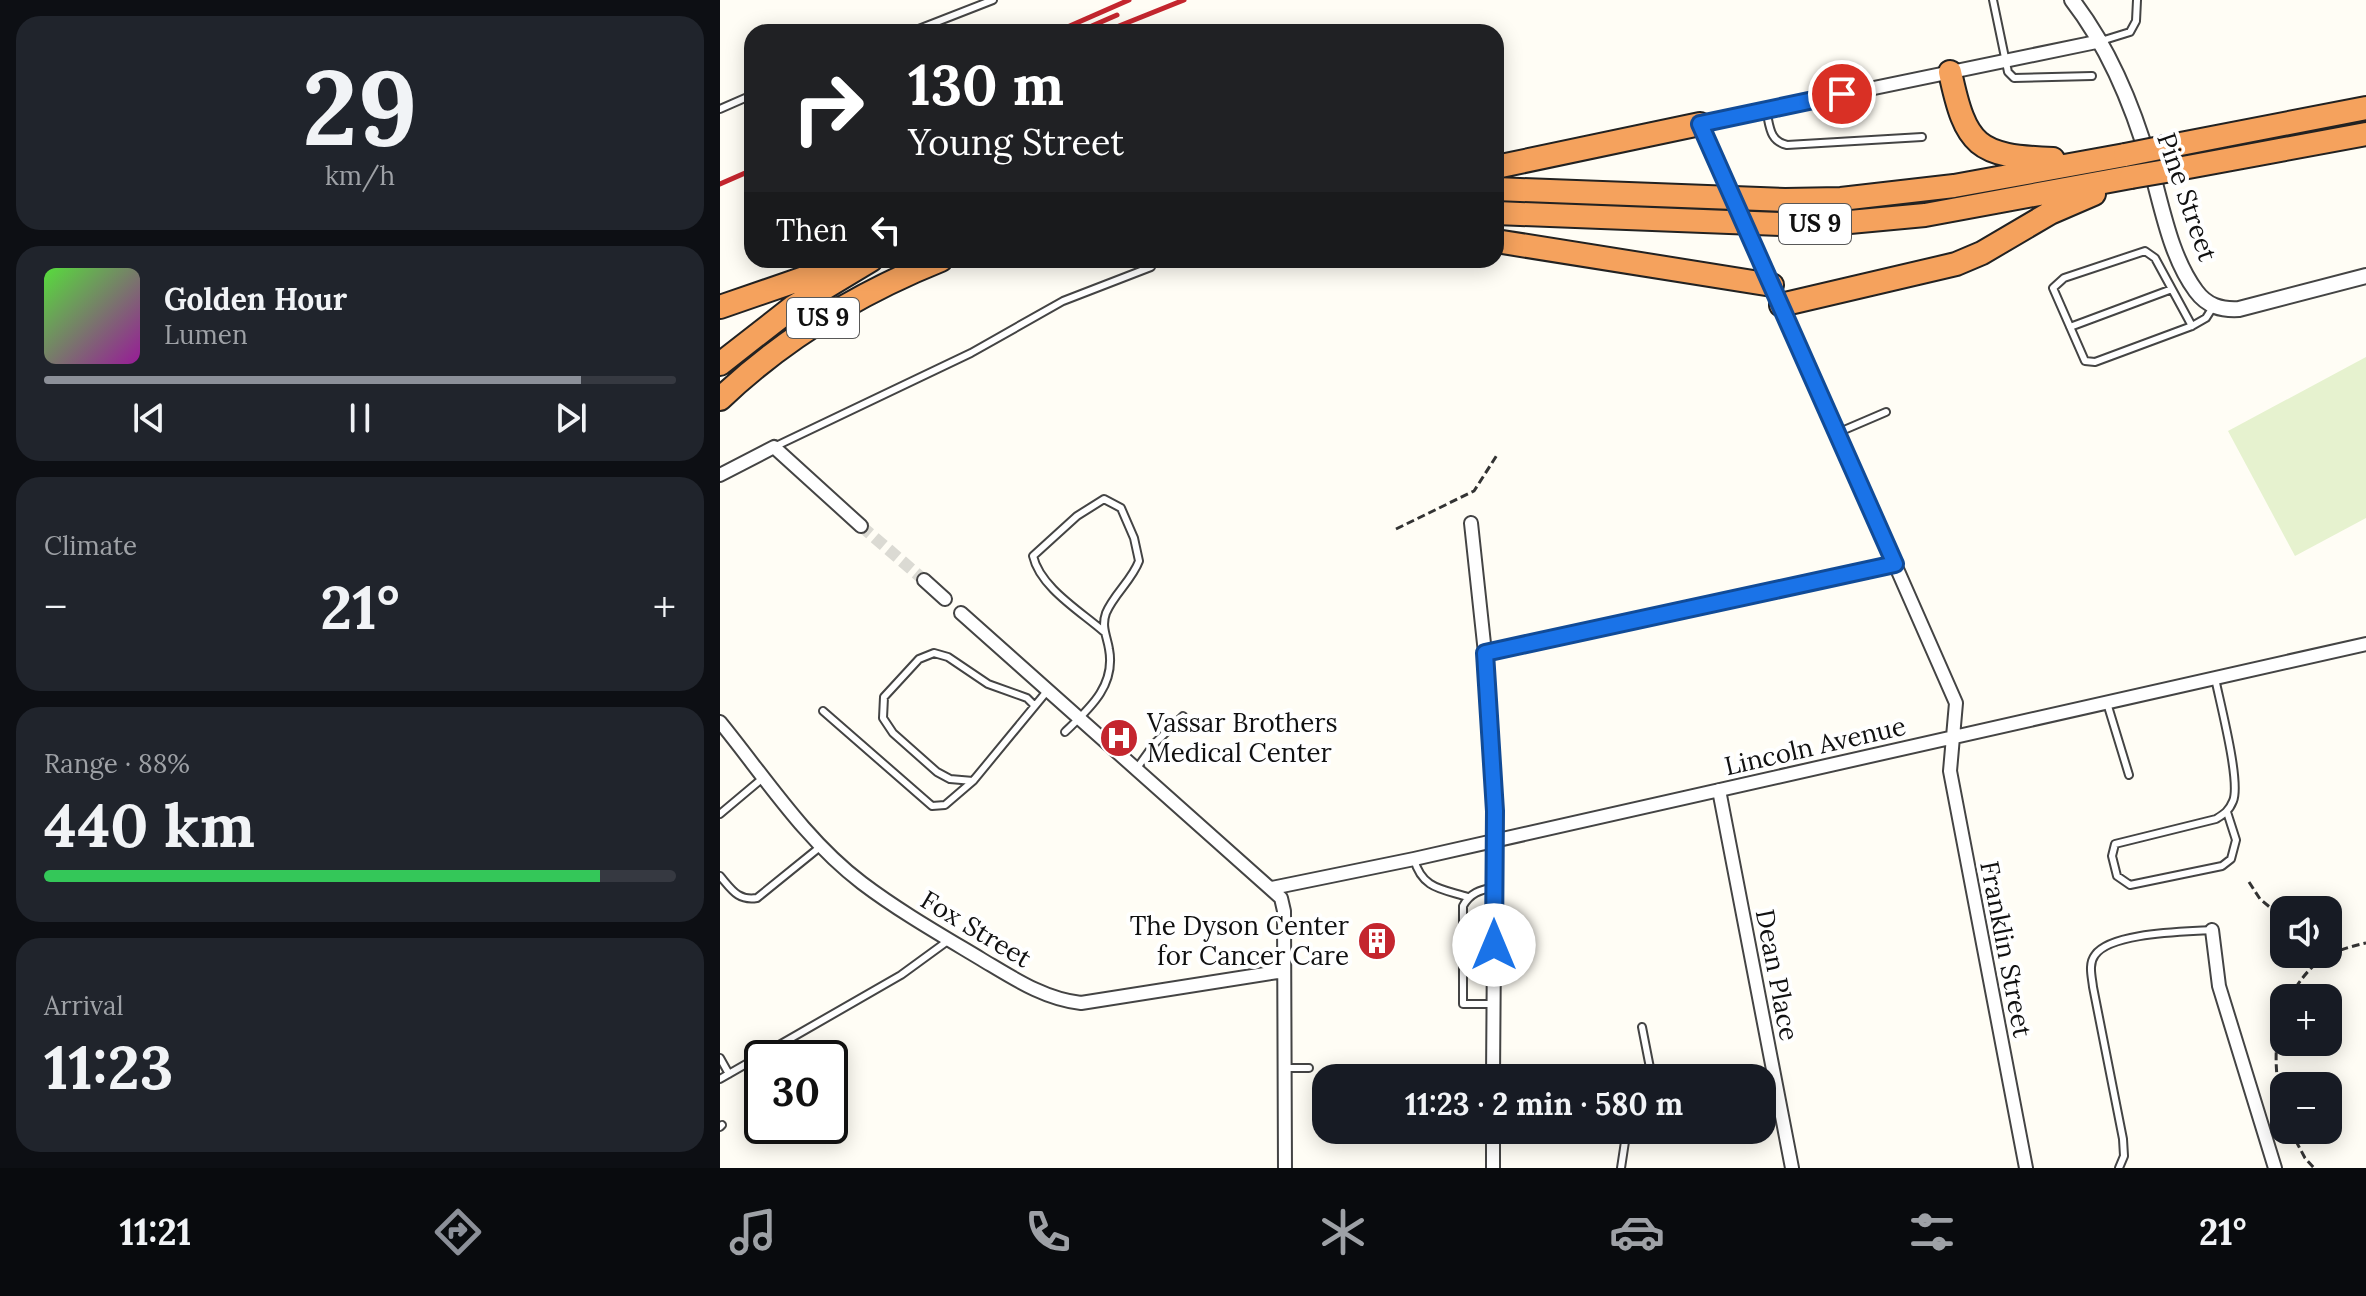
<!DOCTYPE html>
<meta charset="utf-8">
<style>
body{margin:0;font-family:Lora,serif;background:#20242c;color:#f1f3f6;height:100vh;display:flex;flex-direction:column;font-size:30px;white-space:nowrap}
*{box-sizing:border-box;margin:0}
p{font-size:26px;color:#9ea1a6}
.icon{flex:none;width:44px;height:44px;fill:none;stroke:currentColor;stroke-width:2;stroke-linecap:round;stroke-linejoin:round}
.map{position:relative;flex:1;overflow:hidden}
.side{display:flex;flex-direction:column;gap:16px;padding:16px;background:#0d0f14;width:720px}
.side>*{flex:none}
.banner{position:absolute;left:24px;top:24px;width:760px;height:244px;border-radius:24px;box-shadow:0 4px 20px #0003;background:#202124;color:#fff;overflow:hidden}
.controls{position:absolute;left:1550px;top:896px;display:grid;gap:16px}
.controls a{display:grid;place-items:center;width:72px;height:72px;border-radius:16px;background:#171b24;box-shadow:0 4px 20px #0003;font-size:40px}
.speed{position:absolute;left:24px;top:1040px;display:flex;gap:16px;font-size:40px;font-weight:700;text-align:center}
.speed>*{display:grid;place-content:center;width:104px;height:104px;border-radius:50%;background:#171b24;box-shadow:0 4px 20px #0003;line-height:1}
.speed .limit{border:4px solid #111;border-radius:12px;background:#fff;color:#111}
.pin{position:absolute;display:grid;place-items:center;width:68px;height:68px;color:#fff;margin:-34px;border:4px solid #fff;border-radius:50%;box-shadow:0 2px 8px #0007}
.me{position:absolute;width:88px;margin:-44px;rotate:0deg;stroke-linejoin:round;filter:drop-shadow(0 0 6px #0008)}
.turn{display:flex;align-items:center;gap:28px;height:168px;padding:0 32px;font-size:36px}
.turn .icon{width:104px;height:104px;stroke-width:2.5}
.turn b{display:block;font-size:56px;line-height:68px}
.then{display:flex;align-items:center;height:76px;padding:0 32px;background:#0003;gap:16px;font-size:30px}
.big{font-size:60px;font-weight:700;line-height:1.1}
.side .card{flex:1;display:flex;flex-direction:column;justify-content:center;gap:12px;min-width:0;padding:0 28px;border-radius:24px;background:#20242c}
.side .dial{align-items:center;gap:0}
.dial b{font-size:104px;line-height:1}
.song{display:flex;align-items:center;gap:24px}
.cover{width:96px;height:96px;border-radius:12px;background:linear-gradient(135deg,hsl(110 70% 55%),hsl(300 70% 35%))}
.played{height:8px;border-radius:4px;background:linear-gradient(90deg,#8c9099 85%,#363941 85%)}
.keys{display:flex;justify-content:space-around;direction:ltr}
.heat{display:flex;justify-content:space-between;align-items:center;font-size:44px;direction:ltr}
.charge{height:12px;border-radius:6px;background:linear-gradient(90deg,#34c759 88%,#363941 0)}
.trip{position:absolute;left:592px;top:1064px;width:464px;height:80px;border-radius:24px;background:#171b24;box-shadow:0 4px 20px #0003;font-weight:700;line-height:80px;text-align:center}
.menu{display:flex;height:128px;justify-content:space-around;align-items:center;background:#090b0e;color:#9ea1a6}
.menu .icon{width:56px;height:56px}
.menu .on{color:#8c9099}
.menu b{font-size:36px;color:#f1f3f6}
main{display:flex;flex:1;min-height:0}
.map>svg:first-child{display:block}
</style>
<main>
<section class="side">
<div class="card dial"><b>29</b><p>km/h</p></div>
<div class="card">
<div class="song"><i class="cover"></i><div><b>Golden Hour</b><p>Lumen</p></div></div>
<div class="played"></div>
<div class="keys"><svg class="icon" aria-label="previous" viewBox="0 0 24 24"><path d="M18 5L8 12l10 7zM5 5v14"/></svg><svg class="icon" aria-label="pause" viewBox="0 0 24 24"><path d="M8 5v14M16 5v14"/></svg><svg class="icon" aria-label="next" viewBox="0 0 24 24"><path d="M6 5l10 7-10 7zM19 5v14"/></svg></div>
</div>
<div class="card"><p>Climate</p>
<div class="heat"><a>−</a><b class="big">21°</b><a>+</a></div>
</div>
<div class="card"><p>Range · 88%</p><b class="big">440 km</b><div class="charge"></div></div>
<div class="card"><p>Arrival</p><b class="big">11:23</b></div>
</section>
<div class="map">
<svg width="1646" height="1168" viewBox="0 0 1646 1168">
<rect width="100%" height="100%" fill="#fffdf5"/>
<path fill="#e6f2cf" d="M1646 357V518L1575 556 1508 431Z"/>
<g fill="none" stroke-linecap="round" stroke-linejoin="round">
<path stroke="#dbdad3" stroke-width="12" stroke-dasharray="12 6" stroke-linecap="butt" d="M141 526 204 580"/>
<defs>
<path id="service" d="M1273 0 1288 72 1294 78 1372 76
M191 32 273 0
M1381 41 1410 32 1416 21 1417 0
M0 109 32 95
M1046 110C1050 126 1049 141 1067 145L1202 137
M1472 326 1435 258 1425 251 1344 278 1333 288 1365 361 1375 362 1472 326 1486 318 1493 307
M1350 327 1452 289
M1117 433 1166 412
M54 447 251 353 343 301 431 267
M1495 678C1500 703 1521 782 1513 801 1509 811 1504 814 1496 819L1395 844 1392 856 1397 876 1410 885 1502 866 1511 859 1516 840 1507 812
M1387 703 1409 775
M314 705 307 698 268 684 228 657 214 653 199 659 164 697 163 718 173 733 217 772 230 779 253 781 328 690
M103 711 212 806 225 805 253 781
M345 732C369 709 396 686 389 649 387 636 381 627 386 613 394 594 412 580 419 561L414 538 401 508 384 499 357 516 313 556C320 587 360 611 383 631
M417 768 435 743 463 716
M0 814 44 777
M694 859C702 889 722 889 748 897
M0 876C12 890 18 901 37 898L100 847
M774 1004H743V906C750 893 760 890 774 887
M922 1027 932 1078
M0 1058 9 1074
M565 1068H589
M0 1079 181 975 229 940
M1042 1112 1060 1108
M0 1127 2 1125
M949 1130 952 1134 970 1130
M901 1168 906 1135 927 1130
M1399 1168 1404 1156 1403 1139 1373 987C1372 977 1368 964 1375 955 1391 932 1466 932 1492 930"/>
<path id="minor" d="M994 157 980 124 1381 41
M1060 303 1236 703 1230 771 1306 1168
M0 475 54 447 141 526
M751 523 765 653 775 811 773 1078
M204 580 225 599
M241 613 561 898 564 911 565 1168
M765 653 1175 564
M0 722C44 776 85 840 142 883 179 911 221 935 261 959 293 978 324 999 361 1003L564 971
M999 790 1072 1168
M552 888 694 859 1646 644
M1492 930 1499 986 1555 1168
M773 1168V1130"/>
<path id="tertiary" d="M1352 0C1390 49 1413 106 1430 165 1442 206 1450 256 1476 291 1487 306 1501 310 1519 309L1646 276"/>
<path id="motorway" d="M1230 72C1246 147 1257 156 1333 159
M1445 147 1646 108
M776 167 980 124
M1452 170 1646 134
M776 189 1065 200 1121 199 1234 186 1405 155
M776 213 1063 224 1119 223 1205 215 1411 177
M776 241 1052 285
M1061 305 1236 264 1262 253 1330 213 1374 194
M0 307 119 266
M0 364 73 307 151 260
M0 399C64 338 139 293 221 260"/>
</defs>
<use href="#service" stroke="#444" stroke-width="10"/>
<use href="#minor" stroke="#444" stroke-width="16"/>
<use href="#tertiary" stroke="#444" stroke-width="18"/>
<use href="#motorway" stroke="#222" stroke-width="26"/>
<path stroke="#333" stroke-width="3" stroke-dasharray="8 4" stroke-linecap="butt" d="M676 529 754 491 777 455
M1529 882 1540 899 1564 919
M1569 998C1591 962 1605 952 1646 943
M1564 1005C1553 1042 1554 1077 1564 1113
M1570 1130 1585 1158 1594 1168"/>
<use href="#service" stroke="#fff" stroke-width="6"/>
<use href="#minor" stroke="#fff" stroke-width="12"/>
<use href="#tertiary" stroke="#fff" stroke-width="14"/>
<use href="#motorway" stroke="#f5a25d" stroke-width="22"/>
<path stroke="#c4262e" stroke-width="5" d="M336 32 409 0
M358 32 397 15
M384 32 464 0
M0 184 32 170"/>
<defs>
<path id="minor-bridge" d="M994 157 1044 267"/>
<path id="motorway-bridge" d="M1405 155 1445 147
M1411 177 1452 170"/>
</defs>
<use href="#minor-bridge" stroke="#444" stroke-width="16" stroke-linecap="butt"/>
<use href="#motorway-bridge" stroke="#222" stroke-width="26" stroke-linecap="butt"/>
<use href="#minor-bridge" stroke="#fff" stroke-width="12"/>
<use href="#motorway-bridge" stroke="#f5a25d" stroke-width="22"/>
</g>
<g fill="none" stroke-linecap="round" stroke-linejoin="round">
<defs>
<path id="route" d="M774 945 775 811 765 653 1175 564 980 124 1122 94"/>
</defs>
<use href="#route" stroke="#114b97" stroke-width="20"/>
<use href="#route" stroke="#1a73e8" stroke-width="14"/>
</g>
<defs>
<symbol id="hospital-disc" viewBox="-11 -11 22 22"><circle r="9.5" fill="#c4262e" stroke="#fff"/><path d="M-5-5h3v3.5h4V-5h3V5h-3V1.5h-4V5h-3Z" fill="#fff"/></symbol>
<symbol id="building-disc" viewBox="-11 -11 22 22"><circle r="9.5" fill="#c4262e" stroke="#fff"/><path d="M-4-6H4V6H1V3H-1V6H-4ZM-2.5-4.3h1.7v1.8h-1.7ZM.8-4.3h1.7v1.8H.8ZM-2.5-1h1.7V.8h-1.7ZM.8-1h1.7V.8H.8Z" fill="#fff"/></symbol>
</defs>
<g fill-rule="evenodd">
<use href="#hospital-disc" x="377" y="716" width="44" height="44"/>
<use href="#building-disc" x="635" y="919" width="44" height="44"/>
</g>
<g text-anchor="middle" stroke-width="8" stroke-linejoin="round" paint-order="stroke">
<g fill="#fff" stroke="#585858" stroke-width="2">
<rect x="1059" y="204" width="72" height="40" rx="6"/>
<rect x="67" y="298" width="72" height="40" rx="6"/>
</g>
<g font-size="24" font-weight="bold" fill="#111">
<text x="1095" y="232">US 9</text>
<text x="103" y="326">US 9</text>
</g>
<g font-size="26" fill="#111" stroke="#fff">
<text transform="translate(1467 197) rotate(71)" y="9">Pine Street</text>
<text transform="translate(1095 746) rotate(-13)" y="9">Lincoln Avenue</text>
<text transform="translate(256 929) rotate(31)" y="9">Fox Street</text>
<text transform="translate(1286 949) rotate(79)" y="9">Franklin Street</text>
<text transform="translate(1057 975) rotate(79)" y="9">Dean Place</text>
</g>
<g font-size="26" fill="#111" stroke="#fff" text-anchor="start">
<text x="427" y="732">Vassar Brothers<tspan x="427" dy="30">Medical Center</tspan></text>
<text x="629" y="935" text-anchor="end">The Dyson Center<tspan x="629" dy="30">for Cancer Care</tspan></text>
</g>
</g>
</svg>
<div class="controls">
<a><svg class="icon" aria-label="sound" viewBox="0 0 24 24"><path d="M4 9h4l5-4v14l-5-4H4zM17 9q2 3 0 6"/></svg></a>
<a>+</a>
<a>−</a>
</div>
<div class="speed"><div class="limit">30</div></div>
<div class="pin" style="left:1122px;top:94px;background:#d93025"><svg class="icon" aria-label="arrive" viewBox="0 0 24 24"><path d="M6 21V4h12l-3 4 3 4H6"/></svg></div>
<svg class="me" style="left:774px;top:945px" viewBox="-20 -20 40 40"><circle r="19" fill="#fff"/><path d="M0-13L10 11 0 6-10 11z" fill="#1a73e8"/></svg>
<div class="trip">11:23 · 2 min · 580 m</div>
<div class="banner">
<div class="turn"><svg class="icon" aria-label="right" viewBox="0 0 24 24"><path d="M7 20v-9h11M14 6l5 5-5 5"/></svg><div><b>130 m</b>Young Street</div></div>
<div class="then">Then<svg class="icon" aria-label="left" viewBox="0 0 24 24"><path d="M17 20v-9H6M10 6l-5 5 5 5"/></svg></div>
</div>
</div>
</main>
<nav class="menu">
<b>11:21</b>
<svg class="icon on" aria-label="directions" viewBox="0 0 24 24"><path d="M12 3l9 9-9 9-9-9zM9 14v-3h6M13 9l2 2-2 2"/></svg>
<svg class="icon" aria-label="music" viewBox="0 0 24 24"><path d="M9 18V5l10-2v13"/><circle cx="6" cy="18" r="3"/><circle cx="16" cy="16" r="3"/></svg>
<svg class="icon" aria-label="phone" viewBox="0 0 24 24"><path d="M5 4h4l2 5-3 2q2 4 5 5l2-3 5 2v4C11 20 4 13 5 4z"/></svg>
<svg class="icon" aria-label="climate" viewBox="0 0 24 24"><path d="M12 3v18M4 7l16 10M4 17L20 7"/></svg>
<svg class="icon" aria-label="car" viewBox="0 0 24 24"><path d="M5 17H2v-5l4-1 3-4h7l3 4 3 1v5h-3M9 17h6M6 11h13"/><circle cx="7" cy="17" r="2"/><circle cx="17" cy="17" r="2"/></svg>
<svg class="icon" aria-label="filters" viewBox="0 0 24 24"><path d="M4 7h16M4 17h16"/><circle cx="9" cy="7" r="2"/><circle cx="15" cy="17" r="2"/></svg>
<b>21°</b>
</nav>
